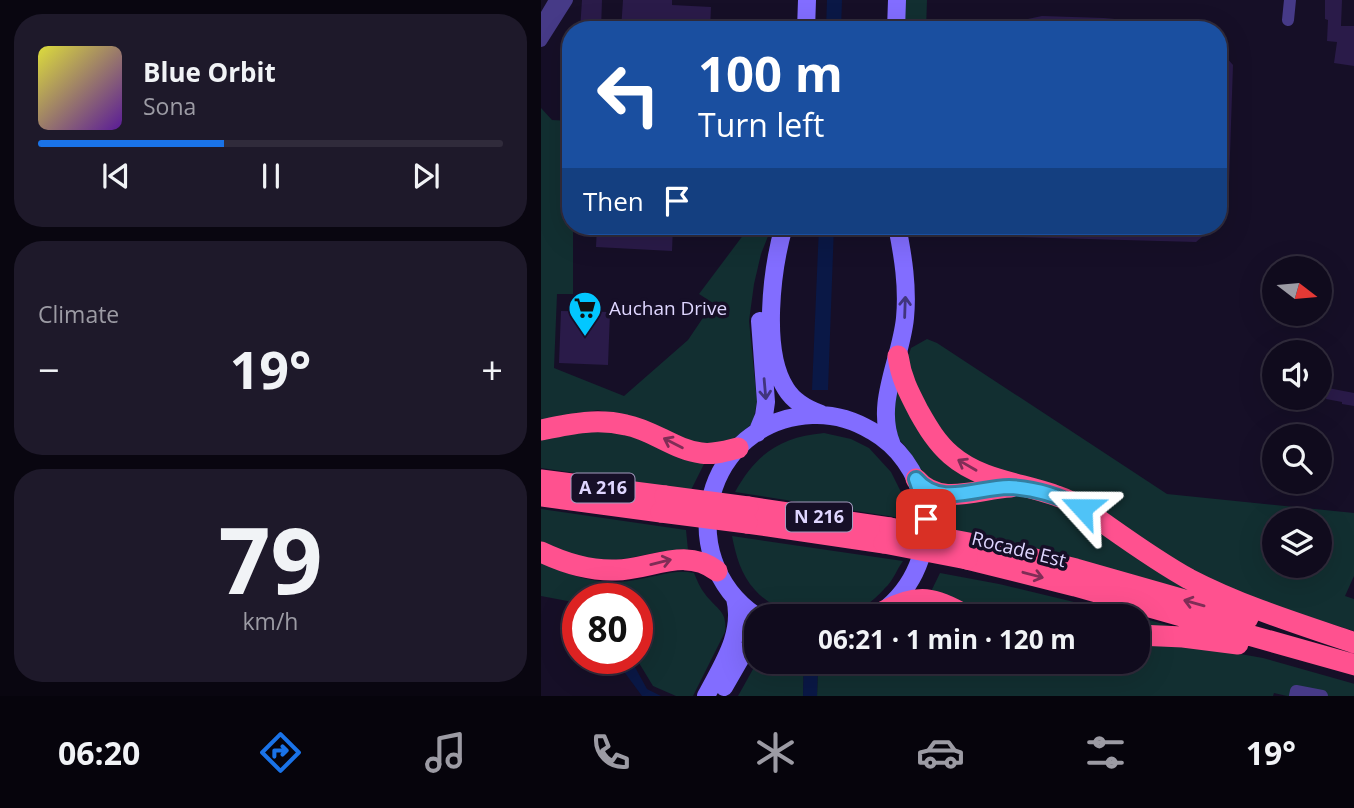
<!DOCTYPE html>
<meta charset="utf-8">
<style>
body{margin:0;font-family:"Open Sans",sans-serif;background:#1e192a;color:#f1f3f6;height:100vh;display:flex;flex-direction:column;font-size:26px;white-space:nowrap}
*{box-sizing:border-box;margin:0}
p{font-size:23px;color:#9c9ba4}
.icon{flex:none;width:38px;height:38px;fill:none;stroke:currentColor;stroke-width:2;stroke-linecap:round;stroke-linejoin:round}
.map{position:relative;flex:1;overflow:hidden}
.side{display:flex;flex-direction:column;gap:14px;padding:14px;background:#090610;width:541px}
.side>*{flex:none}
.banner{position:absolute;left:21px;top:21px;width:665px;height:214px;border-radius:28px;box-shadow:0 7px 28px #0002,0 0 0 2px #302b3b;background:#1a4fa0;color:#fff;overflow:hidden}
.needle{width:46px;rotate:106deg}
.tools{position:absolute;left:721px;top:256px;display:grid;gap:14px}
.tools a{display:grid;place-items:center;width:70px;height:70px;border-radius:50%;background:#100b1d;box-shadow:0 7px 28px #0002,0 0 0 2px #302b3b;font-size:35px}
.speed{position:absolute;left:21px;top:583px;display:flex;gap:14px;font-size:35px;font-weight:700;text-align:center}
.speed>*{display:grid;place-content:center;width:91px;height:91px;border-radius:50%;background:#100b1d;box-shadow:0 7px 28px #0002,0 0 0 2px #302b3b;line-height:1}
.speed .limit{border:10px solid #d22;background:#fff;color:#111}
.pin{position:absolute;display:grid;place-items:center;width:60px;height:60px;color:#fff;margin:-30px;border-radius:14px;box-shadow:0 4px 10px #0006}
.me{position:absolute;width:77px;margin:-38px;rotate:294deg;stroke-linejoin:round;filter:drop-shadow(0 0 5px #0008)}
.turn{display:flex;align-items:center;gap:24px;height:147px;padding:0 21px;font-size:32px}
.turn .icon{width:91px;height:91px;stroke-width:2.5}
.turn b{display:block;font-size:49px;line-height:60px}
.then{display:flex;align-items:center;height:66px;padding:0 21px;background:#0003;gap:14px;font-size:26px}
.big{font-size:52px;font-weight:700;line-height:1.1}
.side .card{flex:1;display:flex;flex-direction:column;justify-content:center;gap:10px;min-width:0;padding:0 24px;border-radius:28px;background:#1e192a}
.side .dial{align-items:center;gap:0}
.dial b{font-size:91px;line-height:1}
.song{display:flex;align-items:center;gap:21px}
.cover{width:84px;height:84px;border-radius:10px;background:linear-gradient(135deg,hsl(60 70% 55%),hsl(270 70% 35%))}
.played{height:7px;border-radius:4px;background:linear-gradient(90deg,#1a73e8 40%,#302b3b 40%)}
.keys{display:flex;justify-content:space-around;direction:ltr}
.heat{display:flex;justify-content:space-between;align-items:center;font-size:38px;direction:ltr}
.trip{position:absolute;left:203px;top:604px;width:406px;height:70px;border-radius:28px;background:#100b1d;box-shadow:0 7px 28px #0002,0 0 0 2px #302b3b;font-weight:700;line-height:70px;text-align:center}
.dock{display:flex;height:112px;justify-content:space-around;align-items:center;background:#06040c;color:#9c9ba4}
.dock .icon{width:49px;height:49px}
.dock .on{color:#1a73e8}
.dock b{font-size:32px;color:#f1f3f6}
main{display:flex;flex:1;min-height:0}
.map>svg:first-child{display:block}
</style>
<main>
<section class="side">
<div class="card">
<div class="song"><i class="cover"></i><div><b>Blue Orbit</b><p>Sona</p></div></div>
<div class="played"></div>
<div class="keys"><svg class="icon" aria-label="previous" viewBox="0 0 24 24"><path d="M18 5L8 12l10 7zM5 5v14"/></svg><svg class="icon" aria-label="pause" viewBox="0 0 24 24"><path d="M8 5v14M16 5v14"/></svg><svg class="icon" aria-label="next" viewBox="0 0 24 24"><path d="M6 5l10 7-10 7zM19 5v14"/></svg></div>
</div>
<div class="card"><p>Climate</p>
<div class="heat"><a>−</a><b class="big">19°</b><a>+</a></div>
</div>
<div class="card dial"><b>79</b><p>km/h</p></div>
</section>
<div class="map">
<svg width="814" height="696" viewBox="0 0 814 696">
<rect width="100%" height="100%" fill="#160f27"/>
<path fill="#122f31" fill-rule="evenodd" d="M364 0H386L385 30H363Z
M0 108 11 120 30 121V226H32V294H16L13 368 83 396 147 340 172 303 158 294 209 226H231L220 254 213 284 208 321 216 401 212 423 186 444 162 447 97 421 57 410 0 420Z
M386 339 396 343 626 494 813 513V576L804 596 813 599V631L727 604 668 580 433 461 406 441 380 399 366 360 370 348ZM733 520H779V565H733Z
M357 387 448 481 400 489 377 469 365 447 357 438 352 412V405Z
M66 426 165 460 150 490 0 468V436Z
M283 433 310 439 328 448 350 472 361 494 366 519 194 492C215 454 239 437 283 433Z
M464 491 523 502 678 598 407 528 401 502Z
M0 509 145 530 147 550C121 548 97 559 70 560 45 560 24 552 0 544Z
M191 536 362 561C356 569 352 581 344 588 339 594 331 601 324 606 291 626 240 619 214 590 200 575 195 556 191 536Z
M0 561C30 578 65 587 99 579 118 576 134 569 153 573 156 580 159 588 164 594 175 609 187 611 184 632L152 696H135L112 686 95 658 96 598H37V603L0 596Z
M399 573 458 584 591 616H374L381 610Z
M597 617 652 632 665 648 722 658 814 684 813 696H746L733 693 732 696H276L277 662H597Z
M216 662H263L262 696H197Z"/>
<path fill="#0a1846" d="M286 0H301L300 30H285Z
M278 226H293L287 390H271Z
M73 658H89L106 689 120 696H101Z
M263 662H277L276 696H262Z"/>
<path fill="#2a1b49" d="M41 0H61L60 30H39Z
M82 0H131V5L170 7 169 30H80Z
M784 0H801L800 26H813V66L793 63 796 42 786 41 787 20 784 19Z
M501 16 563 18 618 23 617 30H459V25Z
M677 48 692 65 687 214 677 223Z
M56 226H132L131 251 55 247Z
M427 226H674L655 242 436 236Z
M20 311 69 312 67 365 18 363Z
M787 388 813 393V406L801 404V402L785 399Z"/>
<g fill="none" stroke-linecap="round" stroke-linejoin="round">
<path stroke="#463a87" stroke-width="12" d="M747 20 749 0
M0 24 14 0
M0 41 26 0
M754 696 755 691 781 696"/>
<path stroke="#826dff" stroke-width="18" d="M265 30 266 0
M355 30 356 0
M243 226C231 268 220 351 245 389 253 402 266 409 280 414
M216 433 223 416 225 402 219 321
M351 445C333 404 360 360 364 318 367 287 362 256 356 226
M215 616C129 557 164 420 271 415 292 414 313 420 331 431 357 446 376 472 382 502 391 540 377 581 347 607
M183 687 202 654 215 641
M165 696C181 665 203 634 194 598"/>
<path stroke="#ff518f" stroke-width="21" d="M357 356C360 378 368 393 378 412 387 428 396 443 410 455 440 481 481 483 516 496 525 499 533 503 541 508 576 532 610 558 648 579 700 606 758 624 814 643
M0 430C29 424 55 418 85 425 112 430 134 450 160 453 173 455 185 451 197 448
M375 479C399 508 439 488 470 487
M0 480 124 496
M0 496 120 512
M207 507 349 528
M206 523 343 543
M433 544 535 569 707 618
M0 552C23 563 49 571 75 570 109 570 144 546 176 571
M426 559 534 586 814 665
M343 611C377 593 394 597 426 616
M597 635 642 637 697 644"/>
<path stroke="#ff518f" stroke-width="21" d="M124 496 207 507
M120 512 206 523
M349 528 433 544
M343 543 426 559"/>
</g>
<defs><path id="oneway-shaft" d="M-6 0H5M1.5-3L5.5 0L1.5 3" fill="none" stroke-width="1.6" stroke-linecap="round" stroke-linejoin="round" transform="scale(1.75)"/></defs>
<g stroke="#41357d">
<use href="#oneway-shaft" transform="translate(364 307) rotate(-88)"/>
<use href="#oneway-shaft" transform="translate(224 389) rotate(85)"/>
</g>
<g stroke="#7f2d56">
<use href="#oneway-shaft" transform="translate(132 443) rotate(-153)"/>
<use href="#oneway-shaft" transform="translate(426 465) rotate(-150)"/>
<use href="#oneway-shaft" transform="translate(120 562) rotate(-14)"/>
<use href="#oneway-shaft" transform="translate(492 575) rotate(15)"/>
<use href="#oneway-shaft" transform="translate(653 603) rotate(-164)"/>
</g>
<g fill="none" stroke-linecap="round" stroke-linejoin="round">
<defs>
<path id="route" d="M385 519 382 499 375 479C399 508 436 487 468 487 494 488 517 495 541 508"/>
</defs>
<use href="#route" stroke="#337fa1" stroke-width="18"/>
<use href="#route" stroke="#4fc3f7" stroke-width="12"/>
</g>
<defs>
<symbol id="supermarket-pin" viewBox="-11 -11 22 30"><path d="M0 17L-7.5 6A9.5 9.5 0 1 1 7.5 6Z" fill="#02c7ff" stroke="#160f27"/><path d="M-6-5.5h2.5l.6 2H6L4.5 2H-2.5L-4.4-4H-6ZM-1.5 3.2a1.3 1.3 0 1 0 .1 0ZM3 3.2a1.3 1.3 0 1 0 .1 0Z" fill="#111"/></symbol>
</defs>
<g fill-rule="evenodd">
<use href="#supermarket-pin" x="25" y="289" width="38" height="52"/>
</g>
<g text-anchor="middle" stroke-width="7" stroke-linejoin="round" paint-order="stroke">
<g fill="#160f27" stroke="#a39abe" stroke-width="2">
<rect x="30.5" y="473.5" width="63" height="29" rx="5"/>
<rect x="245" y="502.5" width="66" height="29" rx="5"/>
</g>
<g font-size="18" font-weight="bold" fill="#dfd6ff">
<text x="62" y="494">A 216</text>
<text x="278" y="523">N 216</text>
</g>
<g font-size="19" fill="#dfd6ff" stroke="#160f27" text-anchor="start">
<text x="68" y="315">Auchan Drive</text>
</g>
<g font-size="19" fill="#dfd6ff" stroke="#160f27">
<text transform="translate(478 549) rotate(14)" y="7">Rocade Est</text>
</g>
</g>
</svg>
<div class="tools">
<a><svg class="needle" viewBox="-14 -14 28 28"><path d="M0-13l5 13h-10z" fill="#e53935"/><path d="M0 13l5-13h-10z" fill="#9c9ba4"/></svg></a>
<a><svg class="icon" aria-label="sound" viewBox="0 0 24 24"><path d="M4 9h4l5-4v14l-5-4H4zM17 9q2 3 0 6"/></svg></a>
<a><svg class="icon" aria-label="search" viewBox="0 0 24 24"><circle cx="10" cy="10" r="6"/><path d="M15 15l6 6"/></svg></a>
<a><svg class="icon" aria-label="layers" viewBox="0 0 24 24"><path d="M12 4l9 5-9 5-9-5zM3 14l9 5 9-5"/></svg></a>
</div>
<div class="speed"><div class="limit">80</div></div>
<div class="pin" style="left:385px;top:519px;background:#d93025"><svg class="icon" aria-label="arrive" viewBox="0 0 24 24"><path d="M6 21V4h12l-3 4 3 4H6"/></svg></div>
<svg class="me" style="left:541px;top:508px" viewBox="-20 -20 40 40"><path d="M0-17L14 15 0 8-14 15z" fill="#4fc3f7" stroke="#fff" stroke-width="4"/></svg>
<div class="trip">06:21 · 1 min · 120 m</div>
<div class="banner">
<div class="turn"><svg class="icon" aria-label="left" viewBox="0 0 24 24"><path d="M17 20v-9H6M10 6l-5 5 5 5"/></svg><div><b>100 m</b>Turn left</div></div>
<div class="then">Then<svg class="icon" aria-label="arrive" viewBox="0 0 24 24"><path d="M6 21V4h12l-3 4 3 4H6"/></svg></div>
</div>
</div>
</main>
<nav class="dock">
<b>06:20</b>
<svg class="icon on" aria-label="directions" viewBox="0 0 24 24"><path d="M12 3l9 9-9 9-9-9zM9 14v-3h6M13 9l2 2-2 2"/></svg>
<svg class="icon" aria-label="music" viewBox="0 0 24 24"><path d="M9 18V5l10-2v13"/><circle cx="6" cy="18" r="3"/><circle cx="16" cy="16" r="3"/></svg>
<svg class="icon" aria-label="phone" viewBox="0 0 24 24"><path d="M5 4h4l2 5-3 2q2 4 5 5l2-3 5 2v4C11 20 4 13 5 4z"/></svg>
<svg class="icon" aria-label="climate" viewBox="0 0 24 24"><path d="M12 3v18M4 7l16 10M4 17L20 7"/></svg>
<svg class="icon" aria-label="car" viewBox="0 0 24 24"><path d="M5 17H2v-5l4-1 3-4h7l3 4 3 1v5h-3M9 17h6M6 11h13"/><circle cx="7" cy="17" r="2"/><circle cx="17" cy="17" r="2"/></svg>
<svg class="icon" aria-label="filters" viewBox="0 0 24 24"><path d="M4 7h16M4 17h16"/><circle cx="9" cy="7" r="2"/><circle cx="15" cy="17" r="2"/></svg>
<b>19°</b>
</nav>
